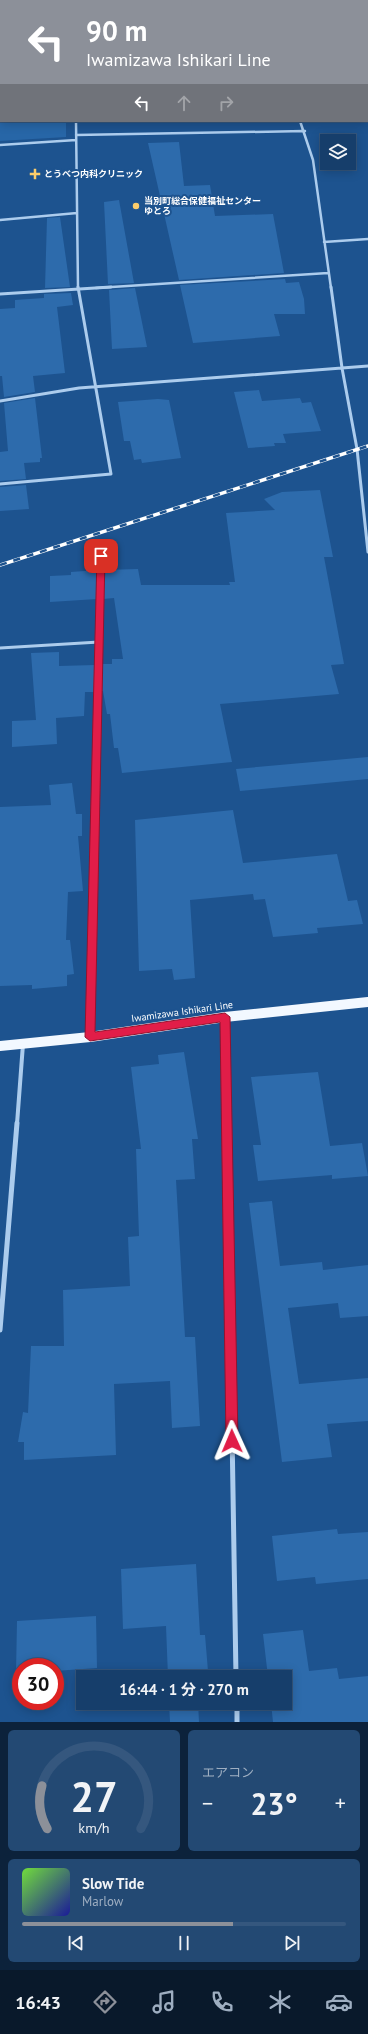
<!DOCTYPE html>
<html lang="ja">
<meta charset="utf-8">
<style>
body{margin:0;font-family:"PT Sans","Noto Sans JP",sans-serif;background:#234973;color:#f1f3f6;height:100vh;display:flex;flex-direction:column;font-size:15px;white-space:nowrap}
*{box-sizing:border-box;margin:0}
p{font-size:13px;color:#9eaec1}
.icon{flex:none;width:22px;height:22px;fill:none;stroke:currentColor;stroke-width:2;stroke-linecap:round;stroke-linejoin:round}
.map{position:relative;height:1722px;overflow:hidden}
.sheet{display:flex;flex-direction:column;gap:8px;padding:8px;background:#0c223b;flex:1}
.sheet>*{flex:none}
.hud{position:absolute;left:0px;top:0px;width:368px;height:122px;box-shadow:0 2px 10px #0003,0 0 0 1px #35577e;background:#8c9099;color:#fff;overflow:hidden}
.buttons{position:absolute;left:320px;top:134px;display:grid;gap:8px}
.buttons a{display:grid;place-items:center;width:36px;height:36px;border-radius:0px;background:#163e6b;box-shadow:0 2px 10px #0003,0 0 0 1px #35577e;font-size:20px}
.speed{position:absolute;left:12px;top:1658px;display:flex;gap:8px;font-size:20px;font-weight:700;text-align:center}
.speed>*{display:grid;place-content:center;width:52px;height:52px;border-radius:50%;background:#163e6b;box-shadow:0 2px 10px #0003,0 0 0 1px #35577e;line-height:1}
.speed .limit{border:6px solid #d22;background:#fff;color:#111}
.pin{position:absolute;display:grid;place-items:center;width:34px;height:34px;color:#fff;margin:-17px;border-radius:8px;box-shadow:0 2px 6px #0006}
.me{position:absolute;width:44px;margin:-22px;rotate:359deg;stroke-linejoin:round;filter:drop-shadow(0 0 3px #0008)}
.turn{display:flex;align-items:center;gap:14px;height:84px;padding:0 20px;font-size:18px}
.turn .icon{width:52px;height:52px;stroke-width:2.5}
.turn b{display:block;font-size:28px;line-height:34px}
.lanes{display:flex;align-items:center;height:38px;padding:0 20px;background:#0003;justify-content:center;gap:20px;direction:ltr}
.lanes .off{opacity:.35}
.big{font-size:30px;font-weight:700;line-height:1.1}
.sheet .tile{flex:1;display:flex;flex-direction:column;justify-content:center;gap:6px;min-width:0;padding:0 14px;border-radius:6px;background:#234973}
.sheet .dial{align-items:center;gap:0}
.dial svg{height:104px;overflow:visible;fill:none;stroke:#35577e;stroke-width:7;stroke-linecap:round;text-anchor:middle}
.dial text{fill:#f1f3f6;stroke:none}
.song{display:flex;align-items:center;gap:12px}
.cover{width:48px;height:48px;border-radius:6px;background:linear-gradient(135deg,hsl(100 70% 55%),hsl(240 70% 35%))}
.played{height:4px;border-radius:2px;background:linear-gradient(90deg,#8c9099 65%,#35577e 65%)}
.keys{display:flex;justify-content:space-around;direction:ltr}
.heat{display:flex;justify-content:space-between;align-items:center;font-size:22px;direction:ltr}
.sheet .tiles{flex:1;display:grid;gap:8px;grid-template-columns:1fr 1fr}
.tile:last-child{grid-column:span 2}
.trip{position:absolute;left:76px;top:1670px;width:216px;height:40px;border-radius:0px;background:#163e6b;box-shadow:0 2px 10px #0003,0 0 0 1px #35577e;font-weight:700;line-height:40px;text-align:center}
.dock{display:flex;height:64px;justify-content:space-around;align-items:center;background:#09192b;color:#9eaec1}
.dock .icon{width:28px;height:28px}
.dock .on{color:#8c9099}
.dock b{font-size:18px;color:#f1f3f6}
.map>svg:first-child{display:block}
</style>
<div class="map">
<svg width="368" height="1722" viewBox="0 0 368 1722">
<rect width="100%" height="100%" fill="#1d538f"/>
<path fill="#2766a7" d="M0 99 1 121H66V137L0 141Z"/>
<path fill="#2d6bac" d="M179 142 184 186 210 185 215 216 273 214 284 273 179 280 148 143Z
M119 200 134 283 108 284 104 202Z
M60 217 70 287 45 288 47 218Z
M285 279 286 283 299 282 304 299 305 314H274L280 336 193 343 180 285Z
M135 288 147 347 112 349 109 290Z
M71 293 73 305 57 307 65 373 33 376 35 392 4 397 2 376H0V309L15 308V300L44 298V294Z
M259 390 262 401 300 398 302 403 311 402 321 431 283 434 286 443H274L275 446 248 448 234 392Z
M35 398 42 458H40V462L24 463 26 479 0 481V452L8 451 4 403Z
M158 399 169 400 181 458 142 463 141 459 134 460 130 441H124L118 402Z
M26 485 29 509 0 511V487Z
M320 490 333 557H324L344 664 331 665 339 694 220 704 232 762 122 773 118 748H114L110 714H107L103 691H102V664H112V659H123L114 598 103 599 104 570 138 569 141 585H230L229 582H235L226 513 275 510 264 499 282 492Z
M98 570 97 599 50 602V576L71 575V572Z
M59 652V666L95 665V692H85L84 716 56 718 57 744 12 747V721L36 720 31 653Z
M368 757V779L240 791 236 769Z
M72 783 76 814H82V836H78L83 891 68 892 66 940H70L74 974 67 975V986L32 989V985L0 986V807L51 805 49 785Z
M233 810 243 863 337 854 348 901 357 900 363 924 317 928 318 933 273 937 265 899 254 900 253 894 190 900 195 978 174 980 172 969 139 971 135 820Z
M184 1052 198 1139H192L195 1179 176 1180 185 1337H195L200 1426 172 1428 170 1381 114 1384 116 1455 24 1460V1442H18L23 1412 28 1413 31 1346H64L63 1290 130 1286 128 1237 139 1236 136 1149H141L131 1067 159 1064 158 1055Z
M318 1072 330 1146 362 1143 368 1176 332 1179V1175L258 1181 253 1145H261L251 1077Z
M272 1201 280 1266 322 1262 323 1270 368 1265V1316L340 1318 338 1303 288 1308 299 1384 368 1378V1421L327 1424 332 1457 282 1462 249 1203Z
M337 1529 338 1534 368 1532V1579L316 1584 315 1577 277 1581 272 1536Z
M196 1564 200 1635H205L208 1671 196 1672V1677H168L166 1626 123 1629 121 1569Z
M96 1616 97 1668 55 1671V1667H21V1673H16L17 1621Z
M303 1630 309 1671 337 1668 339 1679 368 1676V1722H273L271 1703H285V1677H268L263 1634Z
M169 1703H198L199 1722H170Z"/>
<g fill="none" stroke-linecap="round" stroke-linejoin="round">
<path stroke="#accced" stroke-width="2.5" d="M76 121 78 288
M300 121 313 160 331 288
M76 135 305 131
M0 145 76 140
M0 220 77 213
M324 242 368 239
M96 288 328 273"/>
<path stroke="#accced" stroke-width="3" d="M331 287 342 368 357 449 368 552
M0 294 111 287
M0 401 79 388 368 366
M0 484 111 474 78 287
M0 648 99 642
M99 655 101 557"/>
<path stroke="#accced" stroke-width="4" d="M225 1017 227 1124
M90 1037 99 654
M17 1124 23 1044"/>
<path stroke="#accced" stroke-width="5" d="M227 1123 236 1677
M0 1330 17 1123
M237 1703V1722"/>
<path stroke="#f2f8ff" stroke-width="10" d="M0 1046 90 1037 225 1017 368 1002"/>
<defs>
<path id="rail" d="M0 565 368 446"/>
</defs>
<use href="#rail" stroke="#fff" stroke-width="3.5"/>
<use href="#rail" stroke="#1d538f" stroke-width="2.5" stroke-dasharray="7" stroke-linecap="butt"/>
</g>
<path fill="#e11d48" stroke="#92132f" d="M101 554 105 556 95 1032 225 1013 230 1017 238 1441 237 1445 232 1447 228 1445 226 1441 220 1022 90 1041 85 1037 97 556Z"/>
<g fill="#fccd6b" stroke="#1d538f" stroke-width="1.5">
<path d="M33 168h4v4h4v4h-4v4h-4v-4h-4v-4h4z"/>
<circle cx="136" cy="206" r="4"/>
</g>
<g text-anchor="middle" stroke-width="4" stroke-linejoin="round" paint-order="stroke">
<g font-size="9" font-weight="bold" fill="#fff" stroke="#1d538f" text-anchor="start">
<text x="44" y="177">とうべつ内科クリニック</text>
<text x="144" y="204">当別町総合保健福祉センター<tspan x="144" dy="10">ゆとろ</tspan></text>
</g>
<g font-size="10" fill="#fff" stroke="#1d538f">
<text transform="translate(182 1011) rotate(-8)" y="4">Iwamizawa Ishikari Line</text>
</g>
</g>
</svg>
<div class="buttons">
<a><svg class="icon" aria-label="layers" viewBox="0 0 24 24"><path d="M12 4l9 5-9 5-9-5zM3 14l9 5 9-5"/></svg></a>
</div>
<div class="speed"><div class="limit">30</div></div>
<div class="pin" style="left:101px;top:556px;background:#d93025"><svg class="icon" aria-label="arrive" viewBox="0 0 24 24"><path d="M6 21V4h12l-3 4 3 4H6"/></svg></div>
<svg class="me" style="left:232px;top:1441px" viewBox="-20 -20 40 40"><path d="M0-17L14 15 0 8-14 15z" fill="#e11d48" stroke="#fff" stroke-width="4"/></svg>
<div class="trip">16:44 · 1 分 · 270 m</div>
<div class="hud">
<div class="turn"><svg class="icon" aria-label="left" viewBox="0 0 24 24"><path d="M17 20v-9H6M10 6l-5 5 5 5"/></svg><div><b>90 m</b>Iwamizawa Ishikari Line</div></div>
<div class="lanes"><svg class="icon" aria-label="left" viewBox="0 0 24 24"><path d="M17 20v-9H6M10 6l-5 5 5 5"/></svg><svg class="icon off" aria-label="ahead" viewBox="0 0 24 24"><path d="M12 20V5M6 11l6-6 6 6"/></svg><svg class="icon off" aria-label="right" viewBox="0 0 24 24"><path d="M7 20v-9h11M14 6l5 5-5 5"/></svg></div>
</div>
</div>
<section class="sheet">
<div class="tiles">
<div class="tile dial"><svg viewBox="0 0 100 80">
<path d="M14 69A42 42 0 1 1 86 69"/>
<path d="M14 69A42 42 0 0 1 10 36" stroke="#8c9099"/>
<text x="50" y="56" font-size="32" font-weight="700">27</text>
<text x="50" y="72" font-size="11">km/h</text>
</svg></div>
<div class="tile"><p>エアコン</p>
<div class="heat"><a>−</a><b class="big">23°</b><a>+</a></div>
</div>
<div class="tile">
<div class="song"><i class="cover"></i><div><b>Slow Tide</b><p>Marlow</p></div></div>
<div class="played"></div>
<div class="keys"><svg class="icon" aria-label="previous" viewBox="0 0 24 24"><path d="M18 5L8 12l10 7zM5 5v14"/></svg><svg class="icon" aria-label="pause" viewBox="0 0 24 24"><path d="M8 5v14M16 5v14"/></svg><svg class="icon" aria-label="next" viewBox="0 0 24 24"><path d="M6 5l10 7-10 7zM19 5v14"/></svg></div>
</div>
</div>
</section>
<nav class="dock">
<b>16:43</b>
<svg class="icon on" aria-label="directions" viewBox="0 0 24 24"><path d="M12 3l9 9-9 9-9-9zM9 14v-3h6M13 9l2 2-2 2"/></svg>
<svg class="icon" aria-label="music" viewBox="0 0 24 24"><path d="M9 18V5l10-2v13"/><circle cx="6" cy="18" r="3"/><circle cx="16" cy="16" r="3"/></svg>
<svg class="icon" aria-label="phone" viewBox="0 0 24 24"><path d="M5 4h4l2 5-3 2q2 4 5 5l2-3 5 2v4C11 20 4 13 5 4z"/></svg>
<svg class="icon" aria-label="climate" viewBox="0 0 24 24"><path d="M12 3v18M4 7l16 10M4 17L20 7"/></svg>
<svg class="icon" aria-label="car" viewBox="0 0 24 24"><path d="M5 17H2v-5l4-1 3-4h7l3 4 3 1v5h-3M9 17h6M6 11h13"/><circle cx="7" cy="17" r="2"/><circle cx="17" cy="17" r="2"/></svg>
</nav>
